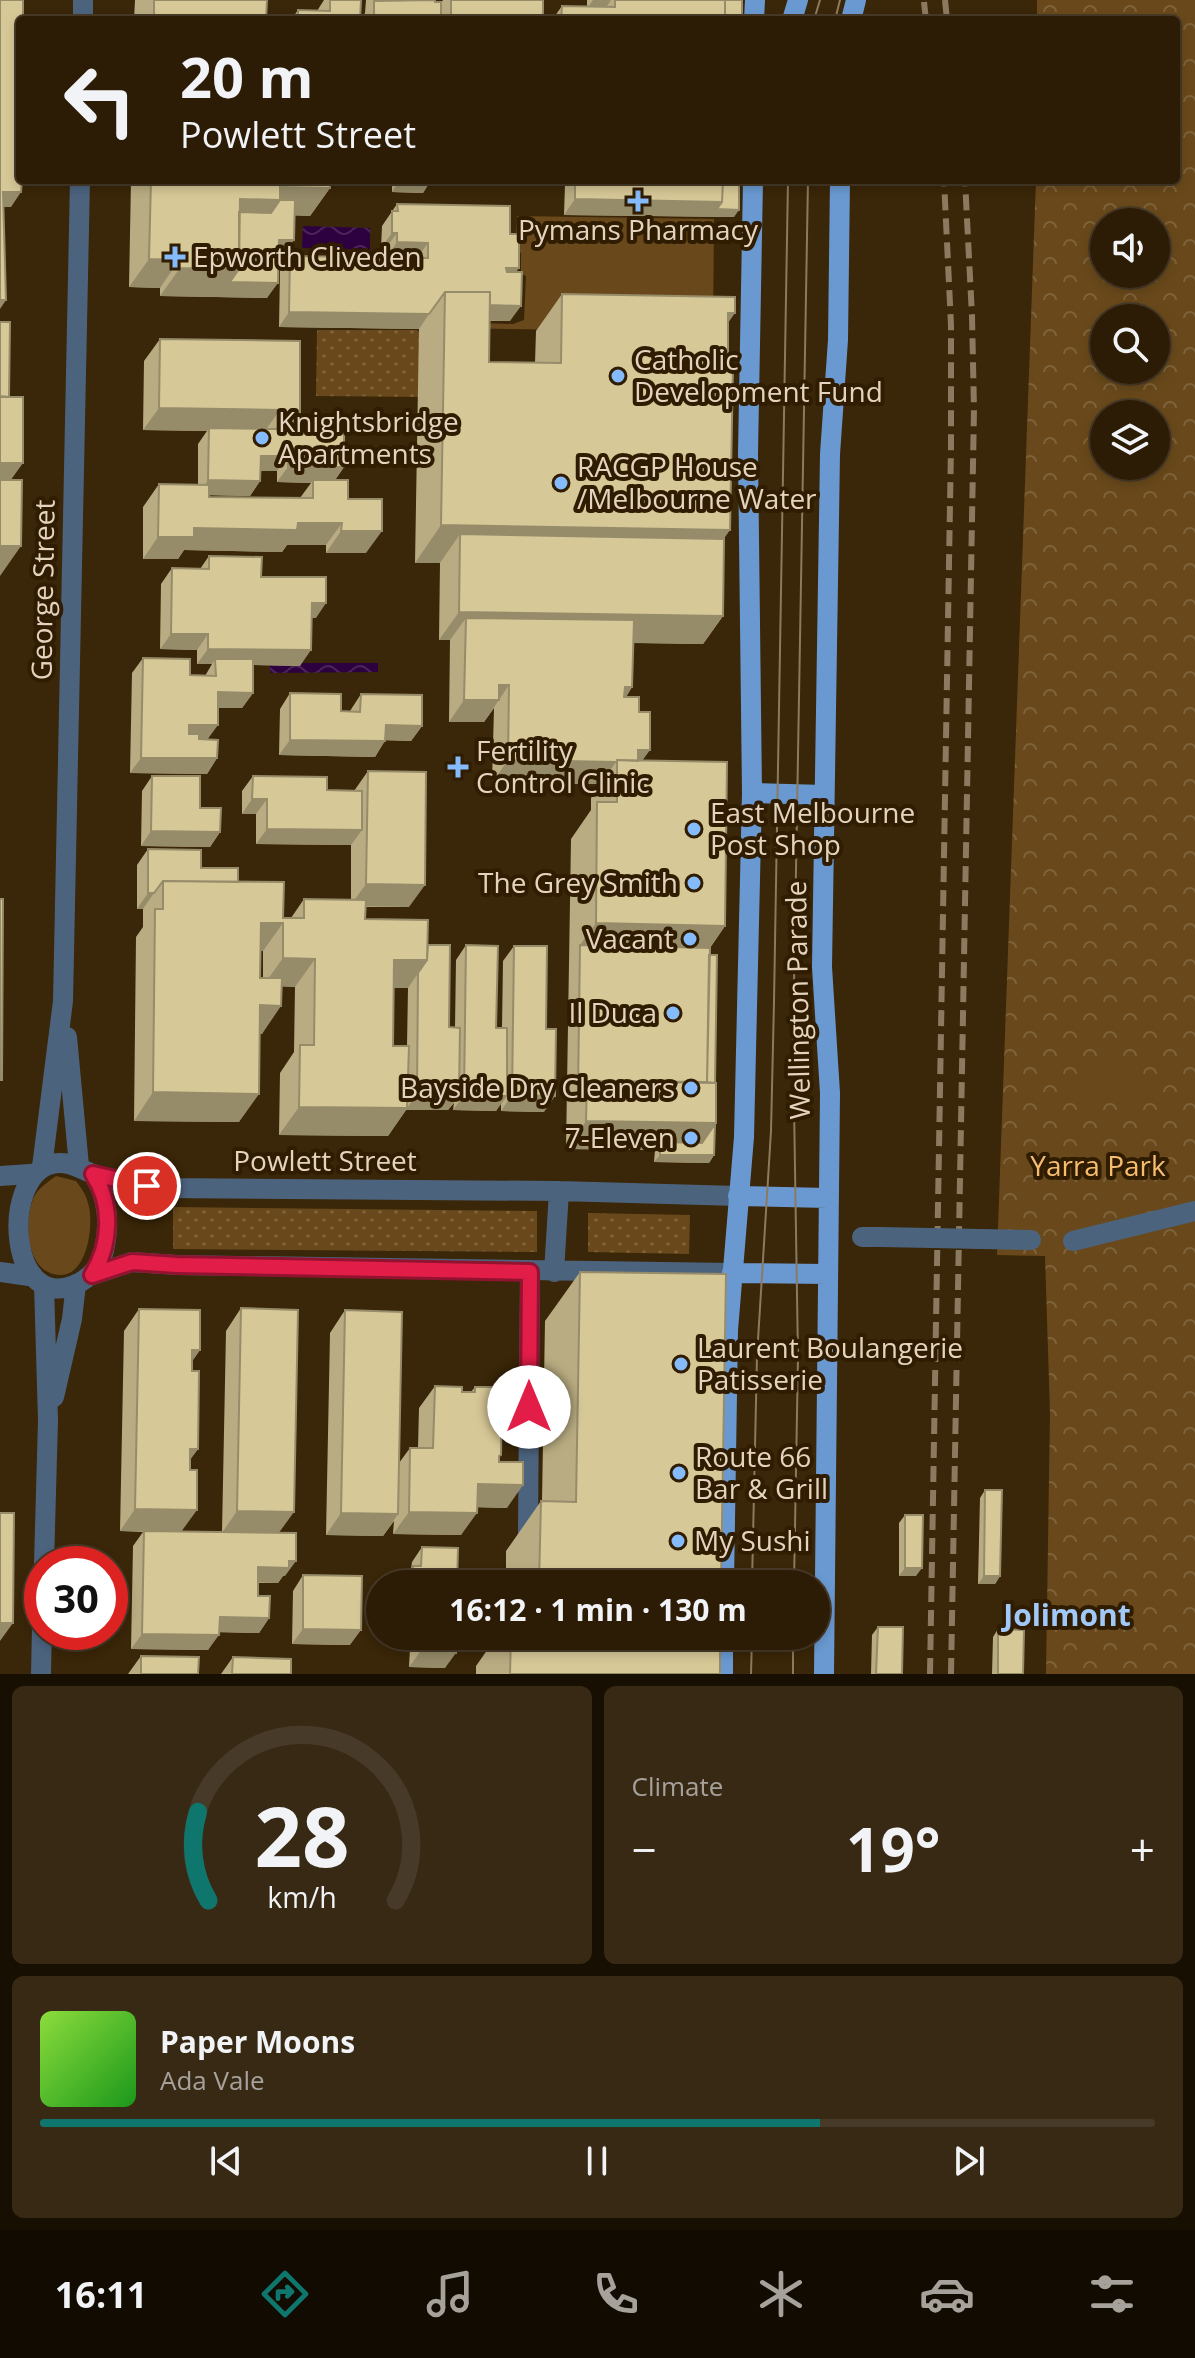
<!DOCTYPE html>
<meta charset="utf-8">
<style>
body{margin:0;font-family:"Open Sans",sans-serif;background:#382914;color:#f1f3f6;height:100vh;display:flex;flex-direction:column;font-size:30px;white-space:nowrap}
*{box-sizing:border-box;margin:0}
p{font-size:26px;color:#a6a19b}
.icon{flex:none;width:44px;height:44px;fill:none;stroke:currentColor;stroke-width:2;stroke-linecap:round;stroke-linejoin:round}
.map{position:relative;height:1674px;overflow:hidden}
.details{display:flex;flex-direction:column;gap:12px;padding:12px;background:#180f03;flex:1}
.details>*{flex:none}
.hud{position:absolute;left:16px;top:16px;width:1164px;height:168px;border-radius:8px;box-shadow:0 4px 12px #0003,0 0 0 2px #483a28;background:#2c1c06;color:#f1f3f6;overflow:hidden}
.fabs{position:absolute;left:1090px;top:208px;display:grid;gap:16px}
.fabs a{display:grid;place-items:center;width:80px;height:80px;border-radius:50%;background:#2c1c06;box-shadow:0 4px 12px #0003,0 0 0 2px #483a28;font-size:40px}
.speed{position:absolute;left:24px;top:1546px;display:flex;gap:16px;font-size:40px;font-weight:700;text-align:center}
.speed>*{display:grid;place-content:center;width:104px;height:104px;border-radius:50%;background:#2c1c06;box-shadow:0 4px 12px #0003,0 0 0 2px #483a28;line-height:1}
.speed .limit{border:12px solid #d22;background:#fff;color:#111}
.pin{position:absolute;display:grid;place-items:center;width:68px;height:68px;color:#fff;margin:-34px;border:4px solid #fff;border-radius:50%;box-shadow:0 2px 8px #0007}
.me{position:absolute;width:88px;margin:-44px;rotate:0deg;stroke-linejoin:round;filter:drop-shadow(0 0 6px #0008)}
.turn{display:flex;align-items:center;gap:28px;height:168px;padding:0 32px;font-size:36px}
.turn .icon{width:104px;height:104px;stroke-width:2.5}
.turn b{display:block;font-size:56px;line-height:68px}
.big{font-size:60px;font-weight:700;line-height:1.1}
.details .card{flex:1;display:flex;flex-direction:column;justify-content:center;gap:12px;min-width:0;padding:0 28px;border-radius:12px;background:#382914}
.details .dial{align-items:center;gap:0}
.dial svg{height:208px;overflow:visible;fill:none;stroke:#483a28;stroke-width:7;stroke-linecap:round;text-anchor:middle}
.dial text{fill:#f1f3f6;stroke:none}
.song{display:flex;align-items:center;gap:24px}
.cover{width:96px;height:96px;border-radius:12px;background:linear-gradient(135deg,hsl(90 70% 55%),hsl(120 70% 35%))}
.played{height:8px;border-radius:4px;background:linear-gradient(90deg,#0f766e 70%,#483a28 70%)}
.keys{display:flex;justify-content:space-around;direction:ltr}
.heat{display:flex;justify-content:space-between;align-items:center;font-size:44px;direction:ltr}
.details .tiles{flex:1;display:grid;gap:12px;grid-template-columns:1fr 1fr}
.card:last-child{grid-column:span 2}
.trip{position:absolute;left:366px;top:1570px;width:464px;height:80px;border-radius:40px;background:#2c1c06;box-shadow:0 4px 12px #0003,0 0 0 2px #483a28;font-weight:700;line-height:80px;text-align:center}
.tab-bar{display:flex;height:128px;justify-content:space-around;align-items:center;background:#120b02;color:#a6a19b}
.tab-bar .icon{width:56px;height:56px}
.tab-bar .active{color:#0f766e}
.tab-bar b{font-size:36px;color:#f1f3f6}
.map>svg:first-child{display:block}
</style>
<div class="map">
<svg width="1195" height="1674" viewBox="0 0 1195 1674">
<defs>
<pattern id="grass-dots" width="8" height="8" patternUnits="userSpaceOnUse" patternTransform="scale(2)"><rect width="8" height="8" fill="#69491b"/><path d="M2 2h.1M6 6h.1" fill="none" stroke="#7e623a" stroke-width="1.8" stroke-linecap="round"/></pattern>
<pattern id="park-crowns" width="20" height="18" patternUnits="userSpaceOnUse" patternTransform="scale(2)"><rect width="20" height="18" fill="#69491b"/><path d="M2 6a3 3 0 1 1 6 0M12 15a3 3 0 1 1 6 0" fill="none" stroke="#7e623a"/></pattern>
<pattern id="water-waves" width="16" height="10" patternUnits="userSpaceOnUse" patternTransform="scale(2)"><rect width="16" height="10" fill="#2d003f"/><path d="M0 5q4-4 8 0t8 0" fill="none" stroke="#4b2459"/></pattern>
</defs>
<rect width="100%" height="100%" fill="#3a2608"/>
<path fill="url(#grass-dots)" d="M317 330H417L425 337V397L316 396Z
M173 1207 537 1211V1252L173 1249Z
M588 1213 690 1215 689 1254 588 1252Z"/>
<path fill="url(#park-crowns)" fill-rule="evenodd" d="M1037 0H1195V1674H1046L1050 1413 1045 1256 997 1255 1036 180H1176V20H1037ZM1104 222H1156V274H1104ZM1104 318H1156V370H1104ZM1104 414H1156V466H1104Z"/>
<path fill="#69491b" d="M517 216 714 219 713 332 444 328V322L513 324 524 320 526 276 521 274V253L515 248Z
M1111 1053C1136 1055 1147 1071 1148 1095L1079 1100C1078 1076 1089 1061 1111 1053Z
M56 1176 76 1181C81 1188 86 1194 88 1203 95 1224 87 1284 53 1274 25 1266 24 1219 34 1197 38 1188 48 1182 56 1176Z"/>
<path fill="url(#water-waves)" d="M303 226 370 228V250L302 248Z
M268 663H378V672L271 673Z"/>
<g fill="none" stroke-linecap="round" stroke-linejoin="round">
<path stroke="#4c637e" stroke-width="20" d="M83 20V0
M67 1037 79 1166
M42 1167 63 1001 80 180
M93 1174C108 1196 110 1224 104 1250 100 1266 93 1275 79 1283 8 1318 0 1176 52 1164 68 1160 78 1168 93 1174 115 1182 141 1186 165 1188L559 1191 738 1196
M0 1176 30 1174
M862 1237H881
M1073 1241 1195 1211
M0 1272 29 1276
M554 1272 559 1191
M92 1275 132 1262 177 1265 732 1273
M54 1397 72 1319 76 1284
M528 1532 530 1272
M44 1564 48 1420 44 1285
M41 1674 42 1627"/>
<path stroke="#6a99d1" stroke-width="20" d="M754 20 755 0
M792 20 798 0
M851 20 856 0
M752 793 824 795
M738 1196 828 1198
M732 1273 827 1274
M724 1584 728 1330 744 1137 752 793 748 454 753 180
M723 1674V1636
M824 1674 830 1093 822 967 830 454 838 340 840 180"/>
<path stroke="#8c7a60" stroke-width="2" d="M814 20 820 0
M835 20 840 0
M752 1584 757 1356 771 1131 774 1002 788 180
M794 1584 798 1357 793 1042 808 180
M751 1674 752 1636
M793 1674V1636"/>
<path stroke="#8c7a60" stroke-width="6" stroke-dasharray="16 8" stroke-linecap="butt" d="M945 0 947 20
M924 2 926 20
M930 1674 951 446V325L944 180
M951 1674 974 409 972 316 965 180"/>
<path stroke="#4c637e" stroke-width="20" d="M881 1237 1031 1240"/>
</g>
<path fill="#b9ac82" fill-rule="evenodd" d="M135 0H267L266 20H134Z
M324 0H361L360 20H291L298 10 317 11Z
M366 0H435V2L441 3 443 0H543V20H360L365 13Z
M587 0H742V20H552L562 6H587Z
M131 180H330V188L310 216 295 215 294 240 283 255H279L267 298 160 296V288L129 287Z
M392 180H431L423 193 392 192Z
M555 180H739L734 217 564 215 565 184 555 185Z
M397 204 510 234 516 272 510 321H490L489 362 535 363 536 331 562 294 728 322 723 616 703 644 633 643 632 687 626 697 639 712 642 761 725 926 710 948 716 1123 715 1124 714 1155 709 1163 654 1162 655 1150 566 1149 571 839 591 810V798L600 784 492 783 494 708 484 722H449L450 640H439L440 563H415L419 329 279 327 280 271 290 256 386 257V248H381L382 226Z
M160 339 300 423 295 429 344 467 335 480 348 499 366 553H326V545H287L282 552 184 550 178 559H143V507L159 484 198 485V444L207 431 143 430 144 361ZM261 471H277V482L311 483 300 498 209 497V495L250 496 260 481Z
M209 556 261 577 316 618H311L300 666 253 665V693L242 708H218L208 739 217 758 207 774 130 773 132 673 143 658 190 675 205 676 212 664H197V650L160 649 161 584 172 568 200 569Z
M290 693 341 711H350L361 694 422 726 411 741 385 740 375 757 279 755 280 709Z
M368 771 409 907H366L365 919 428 945 449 1027 455 1028 456 960 466 945 496 1028H502L503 961 514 946 544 1112 501 1111V1103L496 1111 453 1110 454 1103 448 1110H406L388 1136 279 1135 280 1073 294 1052 295 987 282 986 262 1034H260L239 1122 134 1121 136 937 143 927V909H137V865L148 849 201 868 238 882 283 918H291L304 899 351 900V845L256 844V814H242V791L253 776 327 790 354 791ZM260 951H263V978H260ZM394 988H408L407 1046H393Z
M152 776 200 808 220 832 210 847 141 846 142 791Z
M580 1272 721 1584H506V1551L541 1501H542L545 1321Z
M241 1308 285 1576H283L278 1583H258V1596L269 1618 259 1633 219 1632 208 1650 131 1649 133 1546 143 1532 120 1531 124 1331 139 1309 200 1350 192 1361 198 1449 190 1459 182 1531 222 1532 226 1331Z
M345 1310 399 1463 410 1448H418L419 1408 435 1386 462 1392H471L475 1387 499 1459 507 1508 477 1507 461 1535 393 1534 394 1521 383 1536 326 1535 330 1333Z
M985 1490 1000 1576 995 1584H978L980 1498Z
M905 1515 916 1576H899V1523Z
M422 1547 457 1584H402V1581L411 1569 412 1562Z
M303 1575 350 1645 292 1644 293 1591Z
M878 1627 902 1674H871L872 1635Z
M998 1629 1023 1674H992L993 1637Z
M401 1636H456L445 1668 409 1667 410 1648H401Z
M497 1636H720V1674H476V1666Z
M141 1656 198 1674H128Z
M233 1657 291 1674H221Z"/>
<path fill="#968c6a" d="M593 0H611L605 9H587Z
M400 180H431L423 193 392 192Z
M558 180H568L565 184 555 185Z
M280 187 330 188 310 216 269 215 230 227 240 199Z
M3 192H21L11 207H0Z
M575 199 722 202 739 210 734 217 564 215Z
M392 233H397L386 248H381Z
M279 240H294L283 255H269Z
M397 242 428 243 417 258H386Z
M149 259 179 260 160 288 129 287Z
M180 268 239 269 278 283 267 298 160 296Z
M506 268H519L508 283Z
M0 300H6L0 309Z
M445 305 521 306 510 321 444 320Z
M289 312 429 314 419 329 279 327Z
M728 313H735L709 350Z
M159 408 280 410 264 432 209 428 207 431 143 430Z
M280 422 300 423 284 445 265 444Z
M261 456H288L277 471H250Z
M0 463H23L0 495Z
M288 467H344L333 483 313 480 311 483 277 482Z
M208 480 260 481 250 496 198 495Z
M298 523H342L326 545H287L282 552 184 550 178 559H143L158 537 194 528Z
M441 525 730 530 704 567 460 534 440 563H415Z
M341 531H382L366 553H326Z
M0 546H21L0 576Z
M312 603H326L316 618H301Z
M459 612 723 616 703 644 466 640V618L450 640H439Z
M171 634H208L197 650 160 649Z
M208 649 311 650 300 666 215 664V659L212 664H197Z
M499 685H509L484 722H449L464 700Z
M625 687H632L617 710Z
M218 692 253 693 242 708H207Z
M189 725H218L207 740H179Z
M386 725 422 726 411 741 375 740Z
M290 740 385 741 375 757 279 755Z
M638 750H650L634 772Z
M141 758H217L207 774 130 773Z
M508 760 616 762 600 784 492 783Z
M252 799H267L256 814H242Z
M267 829 362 830 351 845 256 844Z
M151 831 220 832 210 847 141 846Z
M366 884 425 885 409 907 350 906Z
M148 893H154L143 909H137Z
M261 923H283L263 951H241Z
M596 923 725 926 699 963 580 945Z
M283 958 315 959 295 987 263 986Z
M394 960H427L408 988H375Z
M260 1005 281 1006 262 1034 240 1033Z
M153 1092 259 1094 239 1122 134 1121Z
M417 1094 459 1095 448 1110H406L388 1136 279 1135 299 1107 407 1108Z
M464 1095 507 1096 496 1111 453 1110Z
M512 1095 555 1096 544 1112 501 1111Z
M586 1121 716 1123 696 1151 660 1142 655 1150 566 1149Z
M660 1155H714L709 1163 654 1162Z
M192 1350H200L184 1373Z
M190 1449H198L182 1471Z
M478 1484 523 1485 507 1508 462 1507Z
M135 1509 197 1510 181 1532 120 1531Z
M237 1511 294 1512 278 1534 222 1533Z
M409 1512 477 1513 461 1535 393 1534Z
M341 1513 398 1514 383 1536 326 1535Z
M289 1561H296L285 1576H283L278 1583 247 1582 258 1567Z
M905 1568H922L916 1576H899Z
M984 1576H1000L995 1584H978Z
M220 1617 269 1618 259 1633 209 1632Z
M0 1623H13L0 1641Z
M303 1629 361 1630 350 1645 292 1644Z
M142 1634 219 1635 208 1650 131 1649Z
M409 1636H419L410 1648H401Z
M420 1652 456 1653 445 1668 409 1667Z"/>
<path fill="#d7c897" stroke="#968c6a" stroke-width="2" d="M0 0H23V20H20V180H22L21 192H3L6 300H0Z
M154 0H267L266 20H154Z
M330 0H361L360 20H298V10L330 11Z
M435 0V2H441V20H374V1Z
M451 0H543V20H451Z
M615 0H725V20H561L562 6 615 7Z
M725 0H742V20H725Z
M151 180H330V188L280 187V200L240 199 239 269 180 268 179 260 149 259Z
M575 180H723L722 202 575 199Z
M723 180H739V210L717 209 722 202Z
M280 200H295L294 240H279L278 283 230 282 239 269V212L271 213Z
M397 204 510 206V234H519V268H506L507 272H522L521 306 490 305V292H445L429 314 289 312 290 256 428 258V243L397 242V233H392V211H398Z
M445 292H490L489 362 561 363 562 294 735 297V313H728V366H733L730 530 441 525Z
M0 322H10L9 397 0 396Z
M160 339 300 341V423L280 422V410L159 408Z
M0 397H23V463H0Z
M209 428 344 430V467H288V456H261L260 481 208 480Z
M0 480H22L21 546H0Z
M313 480H348V499H382V531H341L342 523H298L297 530 194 528V537H158L159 484 209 485V497L313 498Z
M460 534 724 539 723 616 459 612Z
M209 556 262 557 261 577H326V603H312L311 650 208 649V634H171L172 568 209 569Z
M466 618 634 620 632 687H625L624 697H639V712H650V750H638V761L617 760V762L508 760 509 685H499V700H464Z
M143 658 190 659V675L216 676 215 659H253V693L218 692V725H189V734H199V739L218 740 217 758H141Z
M290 693 341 694V711L360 712 361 694 422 695V726L386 725 385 741 290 740Z
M617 760 727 762 725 926 596 923 597 802H617Z
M368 771 426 772 425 885 366 884Z
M152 776H200V808H221L220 832 151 831Z
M253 776 327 777V790L362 791V830L267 829V799H252Z
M148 849 201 850V868H238V882L163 881 154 893H148Z
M163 881 284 882 283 918H304V899L366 900 365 919 428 920 427 960H394L393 1046H409L407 1108 299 1107 300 1045H314L315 959 283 958V923H261L260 978H282L281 1006 260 1005 259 1094 153 1092 155 909H163Z
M0 899H3L2 1080H0Z
M428 945H450L449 1027 460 1028 459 1095 417 1094 418 973 427 960Z
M466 945 498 946 496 1028H507V1096L464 1095Z
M580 945 710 948 707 1082 587 1081 578 1093Z
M514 946H547L546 1029H556L555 1096 512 1095Z
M709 955H717L715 1083 707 1082Z
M587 1081 716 1083V1123L586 1121Z
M715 1124 714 1155H660V1142L702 1143Z
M580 1272 726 1274 721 1584H539L541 1501 576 1502Z
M241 1308 298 1310 294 1512 237 1511Z
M139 1309 200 1310V1350H192V1371H199L198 1449H190V1470H197V1510L135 1509Z
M345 1310 402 1312 398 1514 341 1513Z
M435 1386 462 1387V1392H475V1387H502L501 1455 499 1456V1462H523V1485L478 1484 477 1513 409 1512 410 1448H433Z
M985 1490H1002L1000 1576H984Z
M0 1513H14L13 1623H0Z
M905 1515H923L922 1568H905Z
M144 1531 296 1533V1561H289V1568L258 1567V1596H270L269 1618 220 1617 219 1635 142 1634Z
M422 1547 458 1548 457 1584H413V1566H421Z
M303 1575 362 1576 361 1630 303 1629Z
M878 1627H903L902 1674H876Z
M998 1629 1024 1630 1023 1674H998Z
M421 1636H456V1653L420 1652Z
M511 1636H720V1674H510Z
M141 1656 199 1657 198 1674H141Z
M233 1657 291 1659V1674H232Z"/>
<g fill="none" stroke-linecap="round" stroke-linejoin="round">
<defs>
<path id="route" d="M147 1186 93 1174C113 1204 111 1245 92 1275L132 1262 177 1265 530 1272 529 1407"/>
</defs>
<use href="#route" stroke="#92132f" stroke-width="20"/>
<use href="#route" stroke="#e11d48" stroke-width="14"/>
</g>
<g fill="#85bbfb" stroke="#301c00" stroke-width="3">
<path d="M634 189h8v8h8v8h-8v8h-8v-8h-8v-8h8z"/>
<path d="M171 245h8v8h8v8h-8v8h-8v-8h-8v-8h8z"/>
<circle cx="618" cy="376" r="8"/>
<circle cx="262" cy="438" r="8"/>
<circle cx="561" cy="483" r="8"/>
<path d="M454 755h8v8h8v8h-8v8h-8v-8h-8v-8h8z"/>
<circle cx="694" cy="829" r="8"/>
<circle cx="694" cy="883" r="8"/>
<circle cx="690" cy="939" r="8"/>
<circle cx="673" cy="1013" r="8"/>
<circle cx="691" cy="1088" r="8"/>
<circle cx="691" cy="1138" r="8"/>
<circle cx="681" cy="1364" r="8"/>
<circle cx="679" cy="1473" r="8"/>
<circle cx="678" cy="1541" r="8"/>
</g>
<g text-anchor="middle" stroke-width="8" stroke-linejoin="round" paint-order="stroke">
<g font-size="28" fill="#e4d4bf" stroke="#301c00" text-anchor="start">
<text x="638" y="240" text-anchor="middle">Pymans Pharmacy</text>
<text x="193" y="267">Epworth Cliveden</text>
<text x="634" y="370">Catholic<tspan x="634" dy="32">Development Fund</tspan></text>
<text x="278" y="432">Knightsbridge<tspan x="278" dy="32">Apartments</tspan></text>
<text x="577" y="477">RACGP House<tspan x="577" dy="32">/Melbourne Water</tspan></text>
<text x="476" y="761">Fertility<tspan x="476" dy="32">Control Clinic</tspan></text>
<text x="710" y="823">East Melbourne<tspan x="710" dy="32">Post Shop</tspan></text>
<text x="678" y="893" text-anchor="end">The Grey Smith</text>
<text x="674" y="949" text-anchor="end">Vacant</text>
<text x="657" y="1023" text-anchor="end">Il Duca</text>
<text x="675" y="1098" text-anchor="end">Bayside Dry Cleaners</text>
<text x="675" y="1148" text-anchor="end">7-Eleven</text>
<text x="697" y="1358">Laurent Boulangerie<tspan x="697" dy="32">Patisserie</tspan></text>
<text x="695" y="1467">Route 66<tspan x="695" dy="32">Bar &amp; Grill</tspan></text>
<text x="694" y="1551">My Sushi</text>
</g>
<g font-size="28" fill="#e4d4bf" stroke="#301c00">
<text transform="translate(43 590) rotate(-89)" y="10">George Street</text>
<text transform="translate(798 1000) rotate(-91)" y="10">Wellington Parade</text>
<text x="325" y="1171">Powlett Street</text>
</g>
<g font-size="28" fill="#f6bd6f" stroke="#301c00">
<text x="1098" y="1176">Yarra Park</text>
</g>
<g font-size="30" font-weight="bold" fill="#a0c8f8" stroke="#301c00">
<text x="1067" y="1626">Jolimont</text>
</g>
</g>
</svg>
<div class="fabs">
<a><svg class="icon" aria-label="sound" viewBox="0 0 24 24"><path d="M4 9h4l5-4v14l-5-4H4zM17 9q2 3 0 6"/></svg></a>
<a><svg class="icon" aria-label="search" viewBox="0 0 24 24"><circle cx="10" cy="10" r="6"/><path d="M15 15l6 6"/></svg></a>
<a><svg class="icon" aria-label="layers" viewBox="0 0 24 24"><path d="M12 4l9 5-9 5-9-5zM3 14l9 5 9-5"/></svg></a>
</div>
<div class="speed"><div class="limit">30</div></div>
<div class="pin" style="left:147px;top:1186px;background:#d93025"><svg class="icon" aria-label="arrive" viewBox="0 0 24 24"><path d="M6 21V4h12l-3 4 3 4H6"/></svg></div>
<svg class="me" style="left:529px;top:1407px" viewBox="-20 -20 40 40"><circle r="19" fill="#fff"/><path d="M0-13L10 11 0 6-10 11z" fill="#e11d48"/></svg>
<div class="trip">16:12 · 1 min · 130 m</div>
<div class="hud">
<div class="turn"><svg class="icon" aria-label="left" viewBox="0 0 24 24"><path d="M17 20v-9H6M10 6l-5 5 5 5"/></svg><div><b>20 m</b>Powlett Street</div></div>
</div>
</div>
<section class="details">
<div class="tiles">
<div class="card dial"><svg viewBox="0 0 100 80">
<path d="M14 69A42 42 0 1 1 86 69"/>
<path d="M14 69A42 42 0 0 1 10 35" stroke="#0f766e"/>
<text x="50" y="56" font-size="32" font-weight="700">28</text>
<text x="50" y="72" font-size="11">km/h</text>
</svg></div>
<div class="card"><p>Climate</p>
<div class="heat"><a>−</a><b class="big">19°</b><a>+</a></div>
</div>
<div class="card">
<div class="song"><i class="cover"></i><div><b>Paper Moons</b><p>Ada Vale</p></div></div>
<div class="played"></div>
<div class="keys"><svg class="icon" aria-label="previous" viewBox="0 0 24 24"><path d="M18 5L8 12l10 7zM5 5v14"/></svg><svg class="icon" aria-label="pause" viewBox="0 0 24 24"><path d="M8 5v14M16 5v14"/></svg><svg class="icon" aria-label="next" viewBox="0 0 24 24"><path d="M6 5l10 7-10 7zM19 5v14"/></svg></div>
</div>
</div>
</section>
<nav class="tab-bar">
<b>16:11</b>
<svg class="icon active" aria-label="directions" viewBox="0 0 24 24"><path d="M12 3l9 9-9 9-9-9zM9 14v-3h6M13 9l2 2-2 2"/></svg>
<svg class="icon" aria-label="music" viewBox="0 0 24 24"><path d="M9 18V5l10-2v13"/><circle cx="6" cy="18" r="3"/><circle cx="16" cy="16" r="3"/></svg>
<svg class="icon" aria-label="phone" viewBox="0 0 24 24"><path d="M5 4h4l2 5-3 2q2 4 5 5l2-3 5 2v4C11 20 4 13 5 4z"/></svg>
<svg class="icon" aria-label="climate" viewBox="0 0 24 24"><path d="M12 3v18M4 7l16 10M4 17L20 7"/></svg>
<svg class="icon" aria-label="car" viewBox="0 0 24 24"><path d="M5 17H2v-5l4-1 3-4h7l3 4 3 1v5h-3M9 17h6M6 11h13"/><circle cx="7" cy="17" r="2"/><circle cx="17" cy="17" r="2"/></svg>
<svg class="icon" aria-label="filters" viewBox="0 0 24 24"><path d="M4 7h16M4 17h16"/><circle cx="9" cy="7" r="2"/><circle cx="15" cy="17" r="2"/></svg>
</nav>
